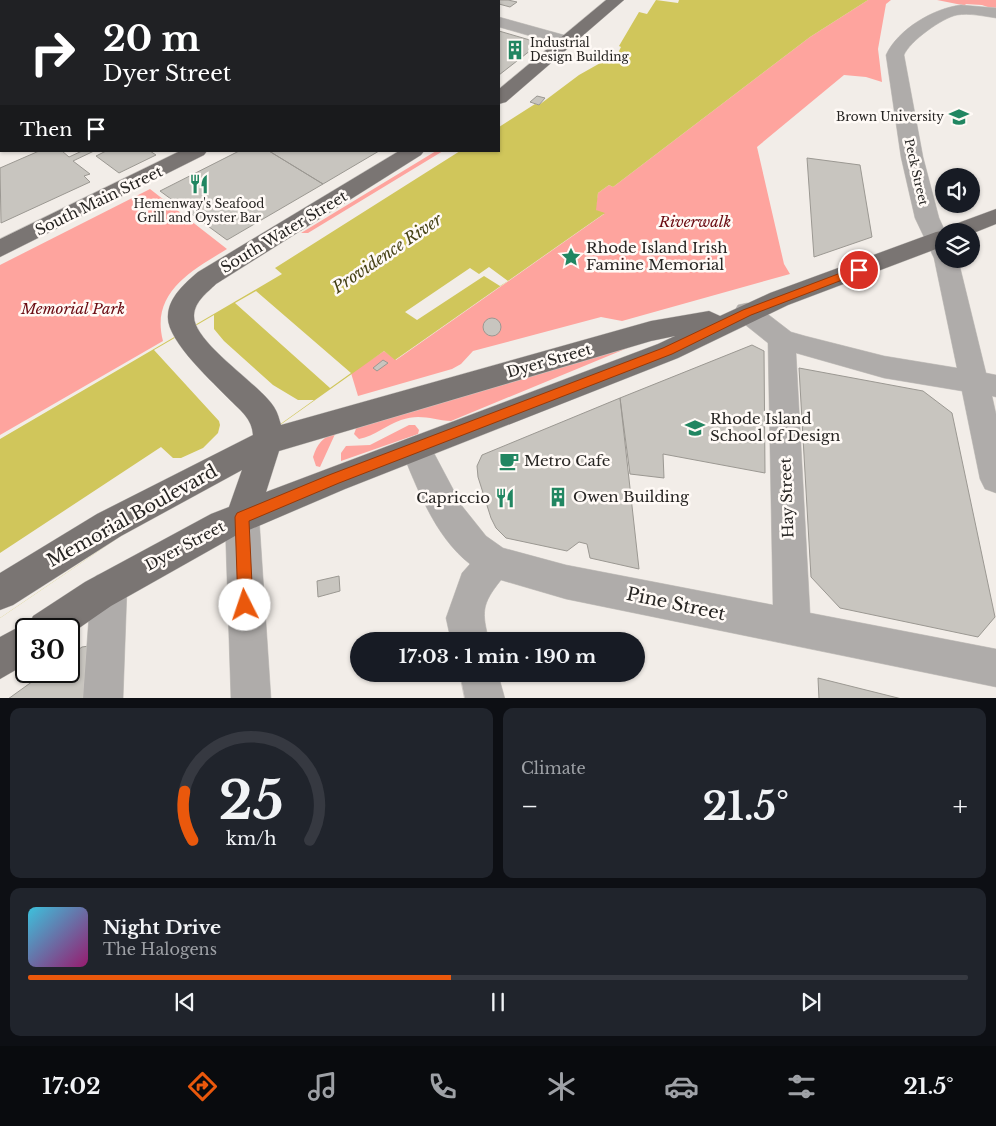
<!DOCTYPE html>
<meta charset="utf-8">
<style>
body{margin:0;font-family:"Libre Baskerville",serif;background:#20242c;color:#f1f3f6;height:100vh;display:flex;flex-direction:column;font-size:19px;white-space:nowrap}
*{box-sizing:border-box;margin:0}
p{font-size:16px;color:#9ea1a6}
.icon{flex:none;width:28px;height:28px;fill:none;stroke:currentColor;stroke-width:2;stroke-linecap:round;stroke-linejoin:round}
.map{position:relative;height:698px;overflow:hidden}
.panel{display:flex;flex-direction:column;gap:10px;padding:10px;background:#0d0f14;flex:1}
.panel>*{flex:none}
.top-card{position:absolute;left:0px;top:0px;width:500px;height:152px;box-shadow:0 1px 4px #0004;background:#202124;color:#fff;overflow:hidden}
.buttons{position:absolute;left:935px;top:168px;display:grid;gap:10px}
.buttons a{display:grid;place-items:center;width:45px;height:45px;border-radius:50%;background:#171b24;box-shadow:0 1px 4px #0004;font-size:25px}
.speed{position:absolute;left:15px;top:618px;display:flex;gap:10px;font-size:25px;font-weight:700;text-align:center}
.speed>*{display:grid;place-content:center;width:65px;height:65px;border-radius:50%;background:#171b24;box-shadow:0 1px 4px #0004;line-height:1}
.speed .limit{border:2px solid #111;border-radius:8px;background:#fff;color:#111}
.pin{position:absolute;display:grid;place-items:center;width:42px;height:42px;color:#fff;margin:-21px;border:2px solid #fff;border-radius:50%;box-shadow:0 1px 5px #0007}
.me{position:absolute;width:55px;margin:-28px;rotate:356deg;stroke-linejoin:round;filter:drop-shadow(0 0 4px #0008)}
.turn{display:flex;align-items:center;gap:18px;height:105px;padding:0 20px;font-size:22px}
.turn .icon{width:65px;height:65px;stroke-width:2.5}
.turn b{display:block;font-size:35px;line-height:42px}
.then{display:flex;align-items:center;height:48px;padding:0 20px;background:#0003;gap:10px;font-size:19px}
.big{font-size:38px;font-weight:700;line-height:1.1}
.panel .card{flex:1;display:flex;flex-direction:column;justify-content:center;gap:8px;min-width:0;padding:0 18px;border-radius:10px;background:#20242c}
.panel .dial{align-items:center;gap:0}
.dial svg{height:130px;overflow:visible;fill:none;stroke:#363941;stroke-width:7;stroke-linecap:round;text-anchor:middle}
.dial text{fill:#f1f3f6;stroke:none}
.song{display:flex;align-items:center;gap:15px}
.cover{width:60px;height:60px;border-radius:8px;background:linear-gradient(135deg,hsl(190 70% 55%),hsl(320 70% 35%))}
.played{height:5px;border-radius:2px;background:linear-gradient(90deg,#ea580c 45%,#363941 45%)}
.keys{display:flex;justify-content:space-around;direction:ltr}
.heat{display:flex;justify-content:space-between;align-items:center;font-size:28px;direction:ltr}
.panel .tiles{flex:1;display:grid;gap:10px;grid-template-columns:1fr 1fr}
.card:last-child{grid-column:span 2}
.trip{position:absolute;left:350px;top:632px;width:295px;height:50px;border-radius:25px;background:#171b24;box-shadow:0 1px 4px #0004;font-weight:700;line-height:50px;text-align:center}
.dock{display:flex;height:80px;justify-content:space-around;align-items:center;background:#090b0e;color:#9ea1a6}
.dock .icon{width:35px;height:35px}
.dock .on{color:#ea580c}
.dock b{font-size:22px;color:#f1f3f6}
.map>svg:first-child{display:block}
</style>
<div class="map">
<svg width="996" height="699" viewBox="0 0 996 699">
<rect width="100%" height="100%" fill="#f2ede8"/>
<path fill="#fea49e" d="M868 0H891L886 4 878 49 882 82 866 77 844 75 757 147 784 264 790 274 622 321 601 317 473 351 461 364 452 369 358 396 351 373 384 351 396 360 604 214 595 210 598 193 609 185 613 187 810 37Z
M937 0H996V10L982 5 965 4 967 6Z
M436 151H443L308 233H301Z
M150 189 227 249C193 270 150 292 163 341L0 435V265Z
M630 347 451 421C433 420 420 413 401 420 386 425 375 436 359 439L354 434 357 426Z
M409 425H415L419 430 418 434 341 461V453L346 446 370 445Z
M336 432 320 467 316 466 313 457C317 444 323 437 336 432Z"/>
<path fill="#d0c65b" d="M656 0 678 3 679 0H868L810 37 613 187 609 185 598 193 596 210 605 213 395 360 384 351 190 489 0 618V439L282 274 275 268 460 151H499V127L535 104 539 105 579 75 618 53 621 47 619 46 639 12 647 14Z"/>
<path fill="#f2ede8" d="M489 267 508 281 500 286 484 276 417 320 405 312 470 268 479 274Z
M256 291 351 373 330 388 235 303Z
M214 315V329L224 341 273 385 298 400H314L190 489 0 618V553L161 447 173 458H181L203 448 218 433 220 425 219 421 154 350Z"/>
<path fill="#c8c5bf" stroke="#9b9892" d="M471 0H508L517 2 510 7 499 4V1H469Z
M499 31 540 43 499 75Z
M537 96 545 98 539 105 530 102Z
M39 151H62L69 157 82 151H94L73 161 90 174 84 176 90 182 1 223 0 168Z
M106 151H150L156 155 119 173 96 156Z
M239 151H269L323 184 227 240 160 191Z
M269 151H379L323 184Z
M807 158 860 165 872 237 814 257Z
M483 327a9 9 0 1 1 18 0a9 9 0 1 1-18 0Z
M752 345 764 351 765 473 663 454 664 478 630 474 620 398Z
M383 360 388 363 377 371 373 368Z
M799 368 923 391 952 413 995 617 978 637 840 608 811 577Z
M620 398 639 569 590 558 587 544 579 542 567 551 506 538 496 528 491 518 478 477 477 466 482 455Z
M339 576 340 591 318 597 317 581Z
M89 646 99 699H8L47 671H69V656L82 647Z
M818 678 902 699H819Z"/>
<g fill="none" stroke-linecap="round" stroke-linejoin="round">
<defs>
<path id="minor" d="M41 0H57V1H41Z
M411 0H429L430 1H412Z
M961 5 996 8V18C983 16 969 13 957 15 942 18 910 41 904 55L923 157 939 218 945 231 944 259H958L986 373 996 375V397L992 396 996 414V493L985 489 980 479 962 391 884 378 796 353 810 613 996 649V687L566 599 501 580C481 605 482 612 489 641H451L446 618 462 573 470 564C435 537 417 488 401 449L405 440 416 436 427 440 462 506 486 536 503 548 566 565 773 605 768 343 738 319 734 312 738 305 747 303 756 305 791 332 805 336 884 356 957 368 934 258 915 218 901 157 886 55C898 29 934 8 961 5Z
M499 17 571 37 574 41 571 45 565 46 499 27Z
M0 67H1V77H0Z
M242 502 254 506 259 517 271 699H231L225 517 230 506Z
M109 571 122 576 127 588 123 699H83L91 588 96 576Z
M460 674H498L505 699H465Z"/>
<path id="major" d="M606 0H624L506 102 499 104V89Z
M180 151H207L204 155 0 257V239Z
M399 151H424L421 155 216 284C207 293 195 301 194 315 192 342 260 384 274 407 278 413 279 419 281 425L651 321 709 311 720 316 770 293 936 232 947 230 950 226 996 209V224L971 234V231H944V246L788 305 678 358 345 489 235 536 111 606 69 635V629H26V664L0 679V637L26 623 29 625 33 616 85 582 211 514 229 507 242 470 121 536 13 605 0 610V573L97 514 253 435C252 419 241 411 231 401 214 383 165 340 168 315 169 297 185 283 198 272ZM675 336 658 344 266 492 279 451 651 341Z"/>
</defs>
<use href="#minor" stroke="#cdc9c4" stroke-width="1"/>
<use href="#major" stroke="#cdc9c4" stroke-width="1"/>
<use href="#minor" fill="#afacaa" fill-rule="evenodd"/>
<use href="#major" fill="#7a7573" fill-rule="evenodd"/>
</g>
<path fill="#ea580c" stroke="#983908" d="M859 266 863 267V272L751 315 672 354 339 483 249 521 253 605 251 610 245 612 240 610 238 605 235 517 237 513 329 475 663 348 743 310Z"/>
<defs>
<symbol id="building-bare" viewBox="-9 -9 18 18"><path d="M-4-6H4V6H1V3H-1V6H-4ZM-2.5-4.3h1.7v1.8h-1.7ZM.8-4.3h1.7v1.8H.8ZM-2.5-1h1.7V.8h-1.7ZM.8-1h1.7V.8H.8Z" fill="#218661" stroke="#fffaf6" stroke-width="2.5" paint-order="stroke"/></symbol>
<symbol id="university-bare" viewBox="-9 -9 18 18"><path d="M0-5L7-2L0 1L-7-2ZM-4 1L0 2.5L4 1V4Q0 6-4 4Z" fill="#218661" stroke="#fffaf6" stroke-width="2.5" paint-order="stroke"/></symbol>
<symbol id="restaurant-bare" viewBox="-9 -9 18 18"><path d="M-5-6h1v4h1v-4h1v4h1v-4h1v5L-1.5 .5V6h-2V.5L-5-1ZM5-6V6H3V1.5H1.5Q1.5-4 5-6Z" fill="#218661" stroke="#fffaf6" stroke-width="2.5" paint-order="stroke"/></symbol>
<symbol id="sight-bare" viewBox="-9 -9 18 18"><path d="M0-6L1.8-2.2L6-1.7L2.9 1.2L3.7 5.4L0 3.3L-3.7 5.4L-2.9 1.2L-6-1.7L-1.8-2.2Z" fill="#218661" stroke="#fffaf6" stroke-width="2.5" paint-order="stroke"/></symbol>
<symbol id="cafe-bare" viewBox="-9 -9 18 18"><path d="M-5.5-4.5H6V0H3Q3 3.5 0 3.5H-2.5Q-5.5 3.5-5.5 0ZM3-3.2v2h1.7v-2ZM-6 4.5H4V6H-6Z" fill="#218661" stroke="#fffaf6" stroke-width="2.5" paint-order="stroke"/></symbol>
</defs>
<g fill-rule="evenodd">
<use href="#building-bare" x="501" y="36" width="28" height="28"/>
<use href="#university-bare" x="945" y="103" width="28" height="28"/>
<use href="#restaurant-bare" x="185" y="170" width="28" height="28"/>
<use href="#sight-bare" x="557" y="243" width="28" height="28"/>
<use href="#university-bare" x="681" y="414" width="28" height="28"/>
<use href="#cafe-bare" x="495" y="447" width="28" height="28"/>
<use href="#building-bare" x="544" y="483" width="28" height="28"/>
<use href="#restaurant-bare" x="491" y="484" width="28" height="28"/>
</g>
<g text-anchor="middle" stroke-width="5" stroke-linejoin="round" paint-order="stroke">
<g font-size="12" fill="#262422" stroke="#fffaf6" text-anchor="start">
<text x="530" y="47">Industrial<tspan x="530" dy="14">Design Building</tspan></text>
<text x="944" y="121" text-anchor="end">Brown University</text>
<text x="199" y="208" text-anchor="middle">Hemenway's Seafood<tspan x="199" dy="14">Grill and Oyster Bar</tspan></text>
</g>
<g font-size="12" fill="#262422" stroke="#fffaf6">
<text transform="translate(916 172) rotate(77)" y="4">Peck Street</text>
</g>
<g font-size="15" fill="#262422" stroke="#fffaf6">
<text transform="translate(99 201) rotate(-26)" y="5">South Main Street</text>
<text transform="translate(284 232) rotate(-31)" y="5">South Water Street</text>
<text transform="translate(549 361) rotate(-16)" y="5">Dyer Street</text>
<text transform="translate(787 498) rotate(-92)" y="5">Hay Street</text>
<text transform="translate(185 546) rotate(-28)" y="5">Dyer Street</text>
</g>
<g font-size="15" font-style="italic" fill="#6b0c13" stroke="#fffaf6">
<text x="695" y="227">Riverwalk</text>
<text x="73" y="314">Memorial Park</text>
</g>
<g font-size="15" fill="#262422" stroke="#fffaf6" text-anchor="start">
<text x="586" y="253">Rhode Island Irish<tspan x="586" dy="17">Famine Memorial</tspan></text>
<text x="710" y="424">Rhode Island<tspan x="710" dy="17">School of Design</tspan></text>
<text x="524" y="466">Metro Cafe</text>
<text x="573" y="502">Owen Building</text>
<text x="490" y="503" text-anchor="end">Capriccio</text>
</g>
<g font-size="16" font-style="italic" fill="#454114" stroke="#fffaf6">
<text transform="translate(387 253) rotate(-34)" y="6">Providence River</text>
</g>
<g font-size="18" fill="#262422" stroke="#fffaf6">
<text transform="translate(132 516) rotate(-29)" y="6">Memorial Boulevard</text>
<text transform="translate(676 604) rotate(12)" y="6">Pine Street</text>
</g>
</g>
</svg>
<div class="buttons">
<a><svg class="icon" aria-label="sound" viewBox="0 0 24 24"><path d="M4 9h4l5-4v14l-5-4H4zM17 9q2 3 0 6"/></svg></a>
<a><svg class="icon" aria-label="layers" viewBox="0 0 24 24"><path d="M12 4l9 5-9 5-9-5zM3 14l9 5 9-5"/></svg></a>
</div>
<div class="speed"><div class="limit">30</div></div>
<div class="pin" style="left:859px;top:270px;background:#d93025"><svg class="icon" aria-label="arrive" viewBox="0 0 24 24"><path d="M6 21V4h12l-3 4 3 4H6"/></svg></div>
<svg class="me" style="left:245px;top:605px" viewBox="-20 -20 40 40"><circle r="19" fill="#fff"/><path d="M0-13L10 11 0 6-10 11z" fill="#ea580c"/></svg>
<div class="trip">17:03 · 1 min · 190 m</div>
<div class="top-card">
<div class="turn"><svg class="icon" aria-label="right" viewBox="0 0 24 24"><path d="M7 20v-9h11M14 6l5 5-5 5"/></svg><div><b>20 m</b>Dyer Street</div></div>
<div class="then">Then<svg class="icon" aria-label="arrive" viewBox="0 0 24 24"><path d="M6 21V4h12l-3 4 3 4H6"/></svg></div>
</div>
</div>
<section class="panel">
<div class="tiles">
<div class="card dial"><svg viewBox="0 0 100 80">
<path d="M14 69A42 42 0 1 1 86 69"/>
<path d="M14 69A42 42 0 0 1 9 39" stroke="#ea580c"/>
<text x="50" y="56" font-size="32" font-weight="700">25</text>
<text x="50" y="72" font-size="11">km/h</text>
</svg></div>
<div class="card"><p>Climate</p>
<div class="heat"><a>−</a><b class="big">21.5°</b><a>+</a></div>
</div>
<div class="card">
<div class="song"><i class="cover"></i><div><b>Night Drive</b><p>The Halogens</p></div></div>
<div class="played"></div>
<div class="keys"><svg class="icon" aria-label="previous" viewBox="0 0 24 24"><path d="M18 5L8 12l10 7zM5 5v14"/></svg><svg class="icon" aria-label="pause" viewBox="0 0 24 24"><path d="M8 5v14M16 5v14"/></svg><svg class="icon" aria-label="next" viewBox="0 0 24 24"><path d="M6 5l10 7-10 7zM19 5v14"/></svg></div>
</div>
</div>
</section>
<nav class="dock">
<b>17:02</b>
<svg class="icon on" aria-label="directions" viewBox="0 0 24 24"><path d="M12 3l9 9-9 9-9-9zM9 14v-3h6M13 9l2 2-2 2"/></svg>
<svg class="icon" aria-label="music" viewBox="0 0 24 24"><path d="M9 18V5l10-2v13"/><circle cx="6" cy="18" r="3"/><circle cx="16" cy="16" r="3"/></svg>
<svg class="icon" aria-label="phone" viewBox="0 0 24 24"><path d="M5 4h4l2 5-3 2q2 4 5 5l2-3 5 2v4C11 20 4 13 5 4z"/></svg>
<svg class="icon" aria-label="climate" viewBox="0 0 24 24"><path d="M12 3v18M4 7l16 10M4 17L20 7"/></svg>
<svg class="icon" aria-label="car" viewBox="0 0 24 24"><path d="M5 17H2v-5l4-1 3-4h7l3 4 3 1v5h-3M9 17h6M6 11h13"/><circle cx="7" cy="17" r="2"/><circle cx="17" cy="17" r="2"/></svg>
<svg class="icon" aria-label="filters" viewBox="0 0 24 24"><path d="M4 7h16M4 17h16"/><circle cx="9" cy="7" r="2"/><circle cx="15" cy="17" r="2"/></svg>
<b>21.5°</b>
</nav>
